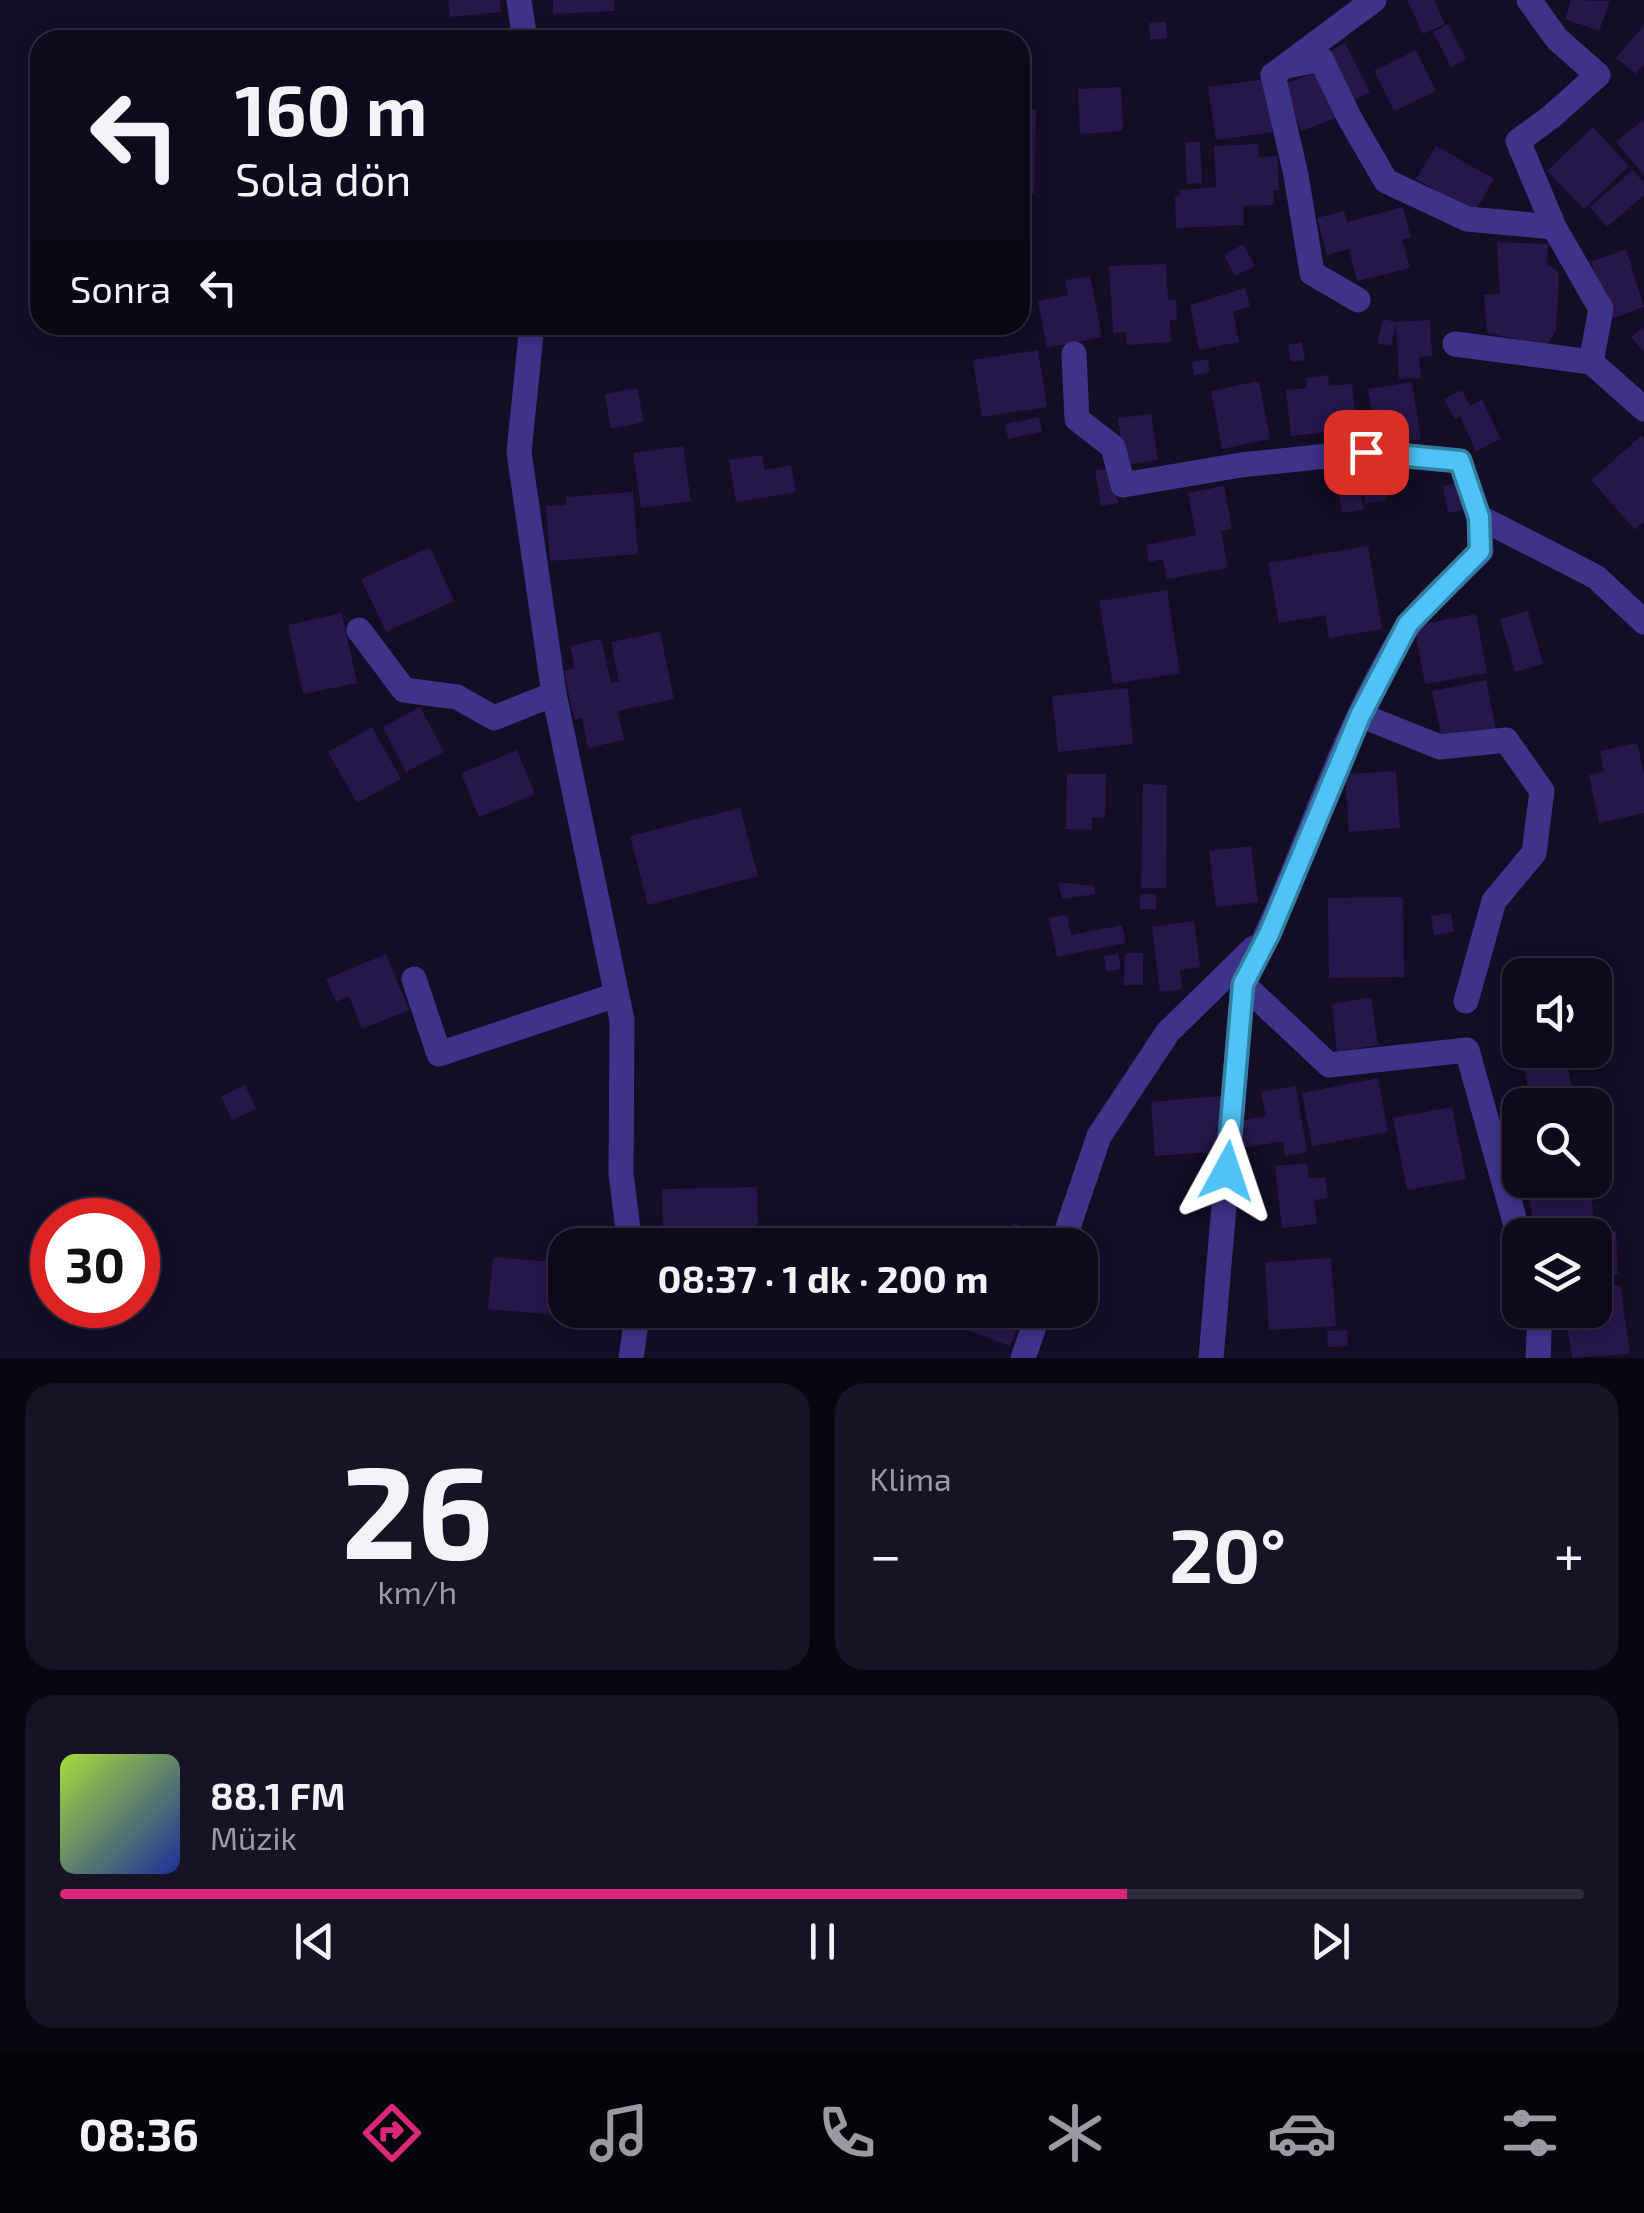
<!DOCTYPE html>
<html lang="tr">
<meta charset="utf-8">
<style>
body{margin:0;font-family:"Exo 2",sans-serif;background:#171325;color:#f1f3f6;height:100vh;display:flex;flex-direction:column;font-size:38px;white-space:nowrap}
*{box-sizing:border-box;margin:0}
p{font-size:32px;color:#9b9aa3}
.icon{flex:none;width:55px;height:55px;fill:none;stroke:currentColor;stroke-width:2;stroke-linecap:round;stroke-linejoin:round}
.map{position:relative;height:1358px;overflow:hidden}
.panel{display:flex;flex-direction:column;gap:25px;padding:25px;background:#08060f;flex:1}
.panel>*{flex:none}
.top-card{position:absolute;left:30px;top:30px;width:1000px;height:305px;border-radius:30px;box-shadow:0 5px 15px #0003,0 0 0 2px #2e2b3b;background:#0e0a1c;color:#f1f3f6;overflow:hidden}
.tools{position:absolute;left:1502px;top:958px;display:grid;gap:20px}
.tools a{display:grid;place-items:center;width:110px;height:110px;border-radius:20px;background:#0e0a1c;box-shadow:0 5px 15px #0003,0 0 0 2px #2e2b3b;font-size:50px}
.speed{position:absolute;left:30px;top:1198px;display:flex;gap:20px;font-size:50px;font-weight:700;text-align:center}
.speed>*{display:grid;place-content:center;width:130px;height:130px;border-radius:50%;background:#0e0a1c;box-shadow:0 5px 15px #0003,0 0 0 2px #2e2b3b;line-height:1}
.speed .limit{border:15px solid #d22;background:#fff;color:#111}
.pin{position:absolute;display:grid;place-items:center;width:85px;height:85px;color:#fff;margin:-42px;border-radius:20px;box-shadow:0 5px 15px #0006}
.me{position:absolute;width:110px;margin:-55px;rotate:5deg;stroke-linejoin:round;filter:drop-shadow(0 0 8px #0008)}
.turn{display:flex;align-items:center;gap:35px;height:210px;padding:0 40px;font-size:45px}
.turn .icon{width:130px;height:130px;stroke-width:2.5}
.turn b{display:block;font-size:70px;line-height:85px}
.then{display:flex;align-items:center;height:95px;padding:0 40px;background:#0003;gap:20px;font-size:38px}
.big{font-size:75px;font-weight:700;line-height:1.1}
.panel .tile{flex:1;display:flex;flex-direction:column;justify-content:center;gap:15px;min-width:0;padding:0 35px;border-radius:30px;background:#171325}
.panel .dial{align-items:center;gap:0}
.dial b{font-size:130px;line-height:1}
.song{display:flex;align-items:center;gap:30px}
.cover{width:120px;height:120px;border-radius:15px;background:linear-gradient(135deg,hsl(80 70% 55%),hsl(230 70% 35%))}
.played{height:10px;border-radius:5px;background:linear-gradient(90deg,#db2777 70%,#2e2b3b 70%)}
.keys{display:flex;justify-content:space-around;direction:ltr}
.heat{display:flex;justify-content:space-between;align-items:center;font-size:55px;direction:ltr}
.panel .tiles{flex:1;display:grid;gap:25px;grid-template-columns:1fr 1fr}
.tile:last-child{grid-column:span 2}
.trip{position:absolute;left:548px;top:1228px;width:550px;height:100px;border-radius:30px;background:#0e0a1c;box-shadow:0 5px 15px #0003,0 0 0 2px #2e2b3b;font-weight:700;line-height:100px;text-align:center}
.tabs{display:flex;height:160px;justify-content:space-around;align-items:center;background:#06040b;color:#9b9aa3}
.tabs .icon{width:70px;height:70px}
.tabs .on{color:#db2777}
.tabs b{font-size:45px;color:#f1f3f6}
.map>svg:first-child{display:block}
</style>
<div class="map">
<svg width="1644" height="1358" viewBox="0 0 1644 1358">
<rect width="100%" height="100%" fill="#130d26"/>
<path fill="#251749" d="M448 0H500L501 12 450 17Z
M553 0H614V11L553 14Z
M1407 0H1434L1445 24 1423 34Z
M1571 0 1610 1 1599 31 1565 19Z
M1166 22 1167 38 1150 40 1149 23Z
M1448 24 1466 59 1451 67 1433 32Z
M1644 25V64L1636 74 1616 58Z
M1345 43 1370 92 1352 101 1328 52Z
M1416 50 1436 91 1394 111 1374 71Z
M1319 71 1336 118 1301 131 1284 84Z
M1266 79 1273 132 1216 140 1208 87Z
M1121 87 1123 131 1080 134 1078 89Z
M1020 109H1036L1034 194 1020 193Z
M1644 119V175L1616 142Z
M1593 127 1629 166 1584 209 1547 171Z
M1185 142H1200L1202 183 1187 184Z
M1258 144 1259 157 1277 156 1279 190 1273 191 1274 205 1243 206 1244 225 1176 228 1175 197 1180 196 1179 190 1216 187 1214 146Z
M1436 146 1494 179 1474 213 1416 179Z
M1633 170 1644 183V195L1607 227 1590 207Z
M1403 207 1411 238 1402 240 1410 268 1357 281 1349 249 1327 255 1317 218 1344 211 1347 222Z
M1497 242 1548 244 1547 264 1559 273 1556 331 1544 348 1531 342 1487 333 1484 295 1500 294Z
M1243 244 1255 266 1235 276 1224 255Z
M1626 249 1644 307 1611 319 1591 262Z
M1166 264 1168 300H1176L1177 320 1170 321 1171 342 1127 345 1126 332 1113 333 1109 266Z
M1090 276 1102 337 1047 348 1038 301 1068 295 1065 280Z
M1245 288 1250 306 1233 312 1239 342 1199 350 1190 305Z
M1383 319 1396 322 1391 346 1377 343Z
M1430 320 1432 356 1419 357 1421 378 1399 379 1396 322Z
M1644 327V352L1631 337Z
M1302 342 1305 360 1291 362 1288 345Z
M1038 350 1047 407 982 417 973 360Z
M1208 359 1210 372 1194 375 1192 362Z
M1328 375 1329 386 1352 384 1357 429 1291 436 1286 390 1307 388 1306 378Z
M1259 381 1270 439 1222 449 1211 391Z
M1412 382 1421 439 1395 443 1393 434 1376 437 1368 389Z
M637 388 644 422 611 429 605 394Z
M1462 390 1470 406 1482 400 1501 439 1476 451 1460 416 1455 419 1444 399Z
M1151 414 1158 460 1124 465 1118 418Z
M1039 417 1042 432 1008 439 1005 424Z
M1641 436 1644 439V521L1635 530 1591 480Z
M683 446 691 501 641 508 633 453Z
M762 455 765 470 791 465 796 492 736 502 729 460Z
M1353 461 1364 509 1343 513 1332 466Z
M1111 468 1118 503 1101 506 1095 471Z
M1461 482 1466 509 1448 513 1443 486Z
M1384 483 1387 500 1366 504 1362 486Z
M1224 486 1232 529 1221 531 1228 568 1167 579 1163 559 1149 562 1146 545 1196 535 1188 493Z
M633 492 638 554 550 561 546 506 566 505V497Z
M1368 546 1382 629 1329 638 1325 615 1279 623 1268 563Z
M430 547 454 601 386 632 361 579Z
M1167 590 1180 673 1113 684 1099 601Z
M1528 611 1543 664 1515 672 1500 619Z
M342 613 357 683 303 694 288 625Z
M1476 614 1487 673 1425 684 1414 626Z
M660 632 674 699 618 711 624 740 588 748 582 718 574 719 564 671 575 668 570 646 601 639 611 683 619 681 611 642Z
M1486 680 1496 729 1442 739 1432 691Z
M1128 688 1133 744 1058 752 1052 696Z
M420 707 444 752 406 772 383 727Z
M372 727 401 779 357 803 328 752Z
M1637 743 1644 774V813L1599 823 1589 775 1604 772 1600 751Z
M517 750 535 794 479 817 461 773Z
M1396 771 1400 828 1349 832 1345 774Z
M1067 774H1106L1105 818 1092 817V830L1066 829Z
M1143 784 1167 785 1166 888H1141Z
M740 808 758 876 648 905 630 836Z
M1251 846 1258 902 1216 907 1209 851Z
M1058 882 1094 886 1095 894 1062 899Z
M1140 894H1156V909H1140Z
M1403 897 1404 977 1329 978 1328 898Z
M1451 913 1454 932 1434 935 1431 916Z
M1067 915 1071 935 1122 925 1126 943 1057 957 1049 918Z
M1194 921 1200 967 1180 970 1182 989 1160 992 1152 927Z
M1125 953H1143V985H1124Z
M386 954 409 1010 362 1029 349 996 336 1002 326 979Z
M1118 954 1121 969 1106 972 1104 956Z
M1371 997 1378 1045 1337 1052 1332 1004Z
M1535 1050H1573L1575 1066 1568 1067 1574 1105H1531L1525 1071 1537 1067Z
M1378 1078 1388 1132 1312 1146 1302 1093Z
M245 1085 256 1109 232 1120 221 1096Z
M1296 1086 1307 1152 1285 1156 1283 1141 1243 1148 1238 1121 1266 1116 1261 1092Z
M1221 1096 1225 1151 1155 1156 1151 1102Z
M1452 1107 1466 1179 1407 1190 1393 1118Z
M1307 1163 1309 1179 1325 1177 1328 1198 1314 1200 1317 1224 1282 1228 1275 1166Z
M1591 1182 1594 1235H1534L1529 1191Z
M757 1187 758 1245H663L662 1189Z
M1013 1223 1053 1238 1051 1245H1005Z
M1616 1231 1618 1274 1595 1276V1232Z
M493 1257 565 1263V1310H589L588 1318 488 1309Z
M1331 1258 1336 1326 1269 1330 1265 1262Z
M1620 1285 1630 1354 1572 1358 1565 1310H1595V1288Z
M979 1310H1025L1010 1346 970 1331Z
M1347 1330 1348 1346 1328 1347 1327 1331Z"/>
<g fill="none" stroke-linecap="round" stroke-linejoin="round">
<path stroke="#3d348a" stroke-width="25" d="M519 0 525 40
M1287 66 1321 59 1350 119 1386 181 1467 219 1554 227 1518 141 1551 117 1598 75 1557 39 1529 0
M1358 300 1312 273 1296 175 1273 75 1374 0
M532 325 519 452 554 694 622 1020 621 1174 630 1245
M1455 344 1591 362 1601 309 1554 227
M1074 354 1077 419 1113 447 1123 485 1241 465 1366 452 1460 461 1479 517 1481 551C1461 572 1420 607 1406 629 1337 739 1302 868 1243 984L1211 1358
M1591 362 1644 409
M1479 517 1596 577 1644 622
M359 630 404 690 457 697 494 718 554 694
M1360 715 1440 747 1506 740 1542 791 1534 853 1494 901 1466 1001
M414 979 439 1054 616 995
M1243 984 1329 1065 1467 1050 1520 1240
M1062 1245 1099 1136 1168 1032 1254 948
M631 1358 638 1310
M1023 1358 1040 1310
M1538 1358 1540 1310"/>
</g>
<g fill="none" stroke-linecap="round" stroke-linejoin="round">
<defs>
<path id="route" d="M1227 1171 1243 984 1269 934 1360 716 1408 624 1480 551 1479 517 1460 461 1366 452"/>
</defs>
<use href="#route" stroke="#337fa1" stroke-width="25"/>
<use href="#route" stroke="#4fc3f7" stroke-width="18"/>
</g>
</svg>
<div class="tools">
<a><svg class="icon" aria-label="sound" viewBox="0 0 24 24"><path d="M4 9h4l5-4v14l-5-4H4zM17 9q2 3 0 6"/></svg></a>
<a><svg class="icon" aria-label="search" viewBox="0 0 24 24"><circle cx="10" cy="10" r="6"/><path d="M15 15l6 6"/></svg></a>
<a><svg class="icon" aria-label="layers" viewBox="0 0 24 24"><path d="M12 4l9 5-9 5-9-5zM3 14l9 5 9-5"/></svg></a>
</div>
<div class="speed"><div class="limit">30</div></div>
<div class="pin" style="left:1366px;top:452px;background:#d93025"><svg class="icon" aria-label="arrive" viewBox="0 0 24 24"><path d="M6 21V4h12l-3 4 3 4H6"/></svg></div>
<svg class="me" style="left:1227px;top:1171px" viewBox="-20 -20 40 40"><path d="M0-17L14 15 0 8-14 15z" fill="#4fc3f7" stroke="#fff" stroke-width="4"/></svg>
<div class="trip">08:37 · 1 dk · 200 m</div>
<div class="top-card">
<div class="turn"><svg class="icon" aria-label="left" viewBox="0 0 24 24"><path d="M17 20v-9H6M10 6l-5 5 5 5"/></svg><div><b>160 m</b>Sola dön</div></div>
<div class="then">Sonra<svg class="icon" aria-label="left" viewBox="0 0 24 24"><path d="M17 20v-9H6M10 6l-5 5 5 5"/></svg></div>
</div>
</div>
<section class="panel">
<div class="tiles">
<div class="tile dial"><b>26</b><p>km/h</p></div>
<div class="tile"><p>Klima</p>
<div class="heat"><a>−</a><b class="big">20°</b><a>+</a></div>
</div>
<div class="tile">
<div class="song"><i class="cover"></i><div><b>88.1 FM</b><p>Müzik</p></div></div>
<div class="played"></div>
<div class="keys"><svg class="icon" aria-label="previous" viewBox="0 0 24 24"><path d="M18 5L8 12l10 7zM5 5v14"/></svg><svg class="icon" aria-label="pause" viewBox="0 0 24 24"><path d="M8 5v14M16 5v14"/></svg><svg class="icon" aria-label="next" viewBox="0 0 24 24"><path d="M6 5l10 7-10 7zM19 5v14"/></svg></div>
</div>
</div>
</section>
<nav class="tabs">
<b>08:36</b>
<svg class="icon on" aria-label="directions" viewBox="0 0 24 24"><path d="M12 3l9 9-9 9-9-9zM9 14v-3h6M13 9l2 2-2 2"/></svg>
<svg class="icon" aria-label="music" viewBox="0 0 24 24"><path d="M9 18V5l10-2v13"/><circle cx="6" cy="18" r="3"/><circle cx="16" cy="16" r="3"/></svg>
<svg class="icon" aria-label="phone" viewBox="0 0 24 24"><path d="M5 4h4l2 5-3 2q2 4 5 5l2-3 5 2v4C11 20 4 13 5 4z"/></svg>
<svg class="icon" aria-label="climate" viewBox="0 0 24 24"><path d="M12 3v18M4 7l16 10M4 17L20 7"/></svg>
<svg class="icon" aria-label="car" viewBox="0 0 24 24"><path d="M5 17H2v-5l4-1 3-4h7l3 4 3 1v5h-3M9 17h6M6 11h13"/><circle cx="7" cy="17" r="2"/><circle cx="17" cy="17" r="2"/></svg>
<svg class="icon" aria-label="filters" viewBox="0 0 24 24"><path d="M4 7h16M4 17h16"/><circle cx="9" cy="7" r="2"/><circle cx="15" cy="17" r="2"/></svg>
</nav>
